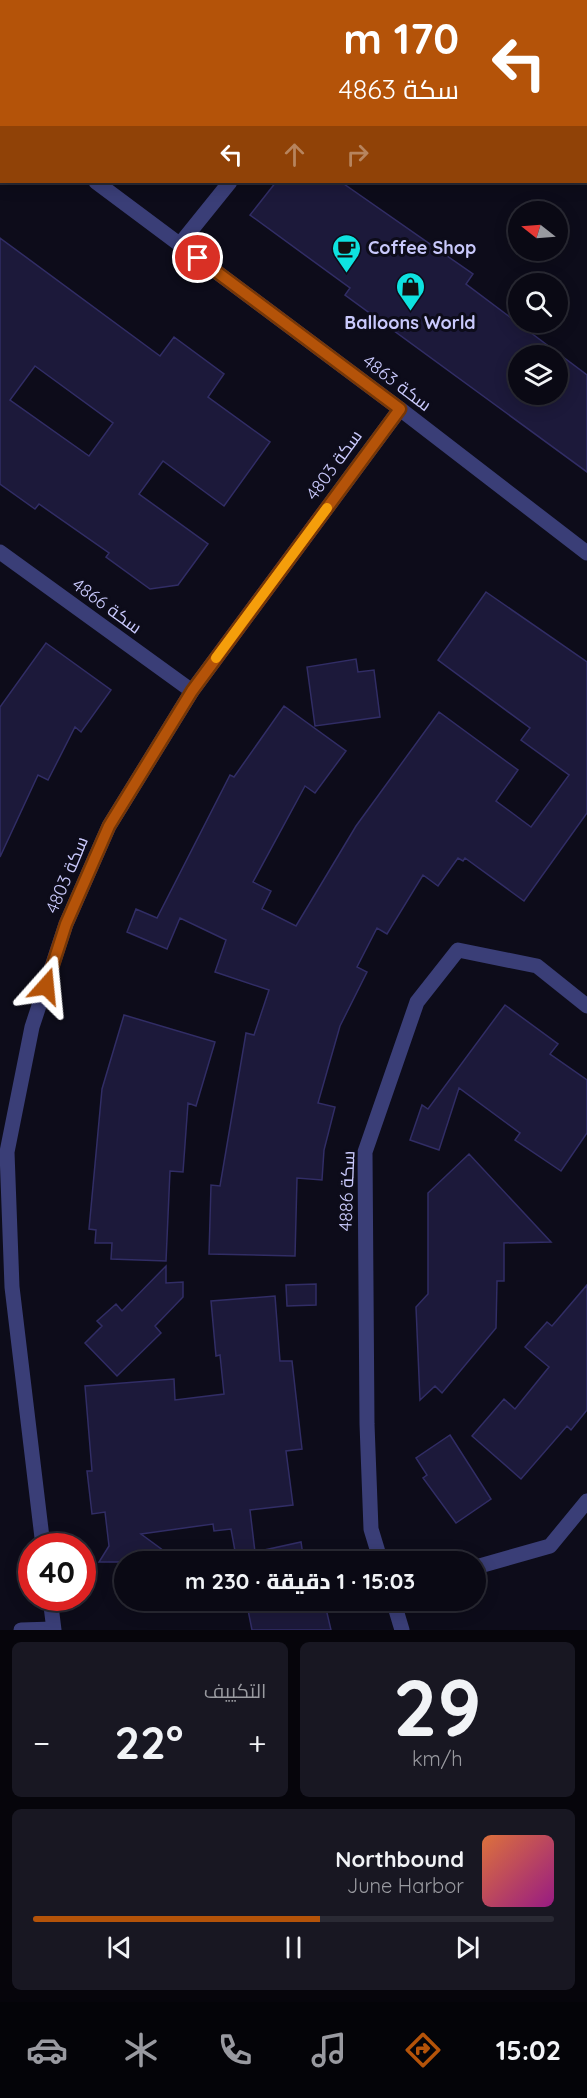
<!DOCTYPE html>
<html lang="ar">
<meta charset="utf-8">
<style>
body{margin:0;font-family:Quicksand,Cairo,sans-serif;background:#181722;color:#f1f3f6;direction:rtl;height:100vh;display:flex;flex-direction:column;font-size:22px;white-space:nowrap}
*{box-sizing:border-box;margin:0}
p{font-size:20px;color:#999aa0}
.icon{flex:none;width:33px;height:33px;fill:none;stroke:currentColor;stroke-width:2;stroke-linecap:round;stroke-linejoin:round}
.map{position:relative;height:1630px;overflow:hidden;direction:ltr}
.details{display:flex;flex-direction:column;gap:12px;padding:12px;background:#06050b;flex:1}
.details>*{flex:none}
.guide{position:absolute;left:0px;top:0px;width:588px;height:183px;box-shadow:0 3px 15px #0003,0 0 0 2px #2a2a34;direction:rtl;background:#b45309;color:#fff;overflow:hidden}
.needle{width:39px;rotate:287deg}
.buttons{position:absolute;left:508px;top:201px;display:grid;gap:12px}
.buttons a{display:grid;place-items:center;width:60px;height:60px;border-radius:50%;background:#0a0914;box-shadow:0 3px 15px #0003,0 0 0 2px #2a2a34;font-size:30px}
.speed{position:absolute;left:18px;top:1533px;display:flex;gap:12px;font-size:30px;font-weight:700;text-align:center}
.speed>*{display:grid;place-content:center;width:78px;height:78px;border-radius:50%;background:#0a0914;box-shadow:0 3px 15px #0003,0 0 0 2px #2a2a34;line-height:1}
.speed .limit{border:9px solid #d22;background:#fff;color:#111}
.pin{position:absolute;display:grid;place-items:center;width:51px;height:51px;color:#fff;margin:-26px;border:3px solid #fff;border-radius:50%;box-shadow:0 2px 6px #0007}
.me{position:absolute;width:66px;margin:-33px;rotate:18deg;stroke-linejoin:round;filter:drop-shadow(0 0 4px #0008)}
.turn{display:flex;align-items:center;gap:21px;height:126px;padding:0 30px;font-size:27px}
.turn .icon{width:78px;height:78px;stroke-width:2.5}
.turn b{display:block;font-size:42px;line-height:51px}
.lanes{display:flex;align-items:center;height:57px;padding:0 30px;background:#0003;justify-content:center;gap:30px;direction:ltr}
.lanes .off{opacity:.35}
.big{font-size:45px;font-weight:800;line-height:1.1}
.details .tile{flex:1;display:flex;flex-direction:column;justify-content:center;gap:9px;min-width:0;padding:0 21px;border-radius:9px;background:#181722}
.details .dial{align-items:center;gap:0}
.dial b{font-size:78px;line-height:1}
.song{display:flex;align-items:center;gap:18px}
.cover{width:72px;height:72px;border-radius:9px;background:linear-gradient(135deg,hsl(20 70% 55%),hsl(310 70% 35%))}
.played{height:6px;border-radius:3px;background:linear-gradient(90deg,#b45309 55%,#2a2a34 55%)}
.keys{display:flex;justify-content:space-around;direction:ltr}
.heat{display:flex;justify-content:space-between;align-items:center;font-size:33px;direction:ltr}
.details .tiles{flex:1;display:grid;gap:12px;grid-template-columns:1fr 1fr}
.tile:last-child{grid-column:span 2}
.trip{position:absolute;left:114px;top:1551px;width:372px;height:60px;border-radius:30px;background:#0a0914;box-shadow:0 3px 15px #0003,0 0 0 2px #2a2a34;font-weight:800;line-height:60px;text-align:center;direction:rtl}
.tabs{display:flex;height:96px;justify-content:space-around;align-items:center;background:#040408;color:#999aa0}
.tabs .icon{width:42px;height:42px}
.tabs .on{color:#b45309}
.tabs b{font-size:27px;color:#f1f3f6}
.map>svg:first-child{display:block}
</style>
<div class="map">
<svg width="587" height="1630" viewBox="0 0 587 1630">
<rect width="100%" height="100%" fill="#0d0c1a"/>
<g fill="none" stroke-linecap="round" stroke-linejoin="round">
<path stroke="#0e243c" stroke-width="8" d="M444 0 446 2
M586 123 587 124"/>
</g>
<path fill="#1c193a" stroke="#312d65" stroke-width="1.5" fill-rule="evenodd" d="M276 182H341L473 274 466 284 587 375V472L345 295 350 288 250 215ZM519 356H558V394H519Z
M0 238 160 356 174 337 224 374 208 397 270 442 224 506 163 461 139 494 208 544 178 585 150 589 106 557 109 553 39 504 35 509 0 484ZM35 366 113 423 89 456 10 400Z
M486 592 587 662V813L524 901 465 858 463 861 458 858 438 886 423 875 387 934 377 928 357 967 367 972 340 1026 318 1103 335 1107 324 1150 322 1180 297 1178 295 1256 209 1254 211 1185 220 1186 246 1033 254 1035 269 990 215 972 226 940 180 918 167 949 127 932 136 909 157 918 230 775 234 777 284 706 346 751 315 793 305 786 253 882 271 891 262 909 296 926 356 826 439 712 518 770 496 801 531 827 569 775 521 740 530 728 438 660Z
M46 643 111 690 81 732 75 727 48 780 38 775 0 857V707Z
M356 659 358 672 374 670 380 717 315 726 307 667Z
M505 1005 558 1044 550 1054 587 1080V1133L561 1171 515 1140 520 1133 459 1088 439 1150 410 1140 422 1105 428 1109Z
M124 1015 215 1042 196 1106 188 1103 183 1172 170 1171 166 1261 111 1259 112 1243H95L96 1230 89 1229 102 1089Z
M469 1154 551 1242 504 1243V1281H497L496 1328 442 1393 435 1386 420 1400 416 1307 428 1294V1193Z
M166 1266V1283L183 1282V1297L155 1326 161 1333 117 1376 85 1343 102 1326 97 1321 116 1304 122 1311Z
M316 1284V1305L287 1306 286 1285Z
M587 1285V1410L571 1430 567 1426 521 1479 472 1436 504 1399 515 1409 549 1367 525 1347 547 1322 552 1326Z
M275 1296 280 1361H292L302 1449 286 1451 293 1505 250 1510 255 1552 301 1542 304 1562H237L231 1529 214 1531 213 1524 141 1534 179 1562H99L109 1546 105 1512 92 1514 87 1471H92L85 1386 174 1379 175 1400 224 1394 220 1355 216 1356 211 1301Z
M450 1435 491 1499 456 1523 423 1478 427 1475 416 1458Z
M246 1600H324L331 1630H252Z"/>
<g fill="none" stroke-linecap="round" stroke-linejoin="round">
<path stroke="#34a591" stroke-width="4" stroke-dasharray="3 4.5" stroke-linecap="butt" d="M41 2 42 0
M0 57 2 55"/>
<path stroke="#3a3e77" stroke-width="15" d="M270 0 271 2
M180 244 230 182
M400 409 587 553
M0 552 192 691
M381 1562 371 1529 367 1424 365 1152 417 1002 458 950 537 966 587 1006
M476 1567 550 1546 587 1501
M393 1600 402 1630"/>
<path stroke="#3a3e77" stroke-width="15" d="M0 110 2 111
M43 1546 12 1287 7 1152 32 1027 66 924 109 826 192 691 400 409 96 182
M50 1598 54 1630
M21 1630 53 1629"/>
</g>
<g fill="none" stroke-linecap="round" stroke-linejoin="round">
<defs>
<path id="route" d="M46 986 66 924 109 826 192 691 400 409 198 258"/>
</defs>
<use href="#route" stroke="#753606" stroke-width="15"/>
<use href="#route" stroke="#b45309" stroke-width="10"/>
<path stroke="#f59e0b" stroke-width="10" d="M216 658 327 508"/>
</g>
<defs>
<symbol id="cafe-pin" viewBox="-11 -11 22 30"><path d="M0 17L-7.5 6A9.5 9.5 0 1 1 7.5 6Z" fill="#0ee2e0" stroke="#0d0c1a"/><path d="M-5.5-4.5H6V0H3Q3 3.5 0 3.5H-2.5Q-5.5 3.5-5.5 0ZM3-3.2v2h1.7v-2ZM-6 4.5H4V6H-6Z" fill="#111"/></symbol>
<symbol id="shop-pin" viewBox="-11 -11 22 30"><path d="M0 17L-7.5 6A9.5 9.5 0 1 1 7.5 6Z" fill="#0ee2e0" stroke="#0d0c1a"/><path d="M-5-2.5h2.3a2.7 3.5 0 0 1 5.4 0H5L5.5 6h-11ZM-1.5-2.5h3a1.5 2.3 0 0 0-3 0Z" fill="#111"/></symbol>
</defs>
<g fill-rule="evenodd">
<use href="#cafe-pin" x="330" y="232" width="33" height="45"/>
<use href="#shop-pin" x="394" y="270" width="33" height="45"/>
</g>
<g text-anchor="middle" stroke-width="6" stroke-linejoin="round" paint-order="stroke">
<g font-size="18" font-weight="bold" fill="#c9c9fc" stroke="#0d0c1a" text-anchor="start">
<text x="368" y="254">Coffee Shop</text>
<text x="410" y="329" text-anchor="middle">Balloons World</text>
</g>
<g font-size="18" fill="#c9c9fc" stroke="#0d0c1a">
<text transform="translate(397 383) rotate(37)" y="6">سكة 4863</text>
<text transform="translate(334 465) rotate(-54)" y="6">سكة 4803</text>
<text transform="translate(107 606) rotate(36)" y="6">سكة 4866</text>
<text transform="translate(67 875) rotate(-67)" y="6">سكة 4803</text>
<text transform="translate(347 1191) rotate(-88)" y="6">سكة 4886</text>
</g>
</g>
</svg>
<div class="buttons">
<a><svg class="needle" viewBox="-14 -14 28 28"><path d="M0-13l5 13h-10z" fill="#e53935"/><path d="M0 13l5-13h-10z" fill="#999aa0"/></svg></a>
<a><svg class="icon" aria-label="search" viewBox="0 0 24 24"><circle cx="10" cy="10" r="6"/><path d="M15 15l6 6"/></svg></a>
<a><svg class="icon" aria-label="layers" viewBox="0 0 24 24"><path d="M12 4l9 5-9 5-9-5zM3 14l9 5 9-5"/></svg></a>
</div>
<div class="speed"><div class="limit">40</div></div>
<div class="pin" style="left:198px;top:258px;background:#d93025"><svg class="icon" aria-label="arrive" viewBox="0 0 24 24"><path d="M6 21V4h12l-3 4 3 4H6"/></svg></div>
<svg class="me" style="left:46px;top:986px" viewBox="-20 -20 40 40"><path d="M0-17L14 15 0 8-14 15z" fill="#b45309" stroke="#fff" stroke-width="4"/></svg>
<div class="trip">15:03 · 1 دقيقة · 230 m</div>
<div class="guide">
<div class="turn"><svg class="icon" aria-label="left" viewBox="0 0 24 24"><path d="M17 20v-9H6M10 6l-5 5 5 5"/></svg><div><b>170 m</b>سكة 4863</div></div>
<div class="lanes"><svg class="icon" aria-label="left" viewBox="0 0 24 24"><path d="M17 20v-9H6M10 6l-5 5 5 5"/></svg><svg class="icon off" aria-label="ahead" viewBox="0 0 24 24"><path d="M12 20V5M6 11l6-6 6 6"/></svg><svg class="icon off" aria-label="right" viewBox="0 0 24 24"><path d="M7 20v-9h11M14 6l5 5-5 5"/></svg></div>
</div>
</div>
<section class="details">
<div class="tiles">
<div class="tile dial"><b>29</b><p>km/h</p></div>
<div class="tile"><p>التكييف</p>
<div class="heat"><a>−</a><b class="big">22°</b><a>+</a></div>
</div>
<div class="tile">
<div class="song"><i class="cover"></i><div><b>Northbound</b><p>June Harbor</p></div></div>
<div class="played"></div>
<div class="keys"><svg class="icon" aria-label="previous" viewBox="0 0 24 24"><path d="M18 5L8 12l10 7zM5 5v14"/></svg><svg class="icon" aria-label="pause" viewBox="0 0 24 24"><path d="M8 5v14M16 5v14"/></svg><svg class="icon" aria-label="next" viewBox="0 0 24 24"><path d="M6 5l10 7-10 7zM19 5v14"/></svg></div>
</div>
</div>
</section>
<nav class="tabs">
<b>15:02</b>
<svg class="icon on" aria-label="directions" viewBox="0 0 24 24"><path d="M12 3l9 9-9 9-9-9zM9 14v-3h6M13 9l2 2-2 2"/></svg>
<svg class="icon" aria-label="music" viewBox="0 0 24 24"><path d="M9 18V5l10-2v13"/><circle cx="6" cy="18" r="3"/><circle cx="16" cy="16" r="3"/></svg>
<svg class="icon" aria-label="phone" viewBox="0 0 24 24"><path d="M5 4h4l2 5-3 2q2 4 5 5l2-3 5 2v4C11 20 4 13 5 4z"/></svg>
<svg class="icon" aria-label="climate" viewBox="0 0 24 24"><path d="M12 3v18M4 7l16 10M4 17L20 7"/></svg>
<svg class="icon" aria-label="car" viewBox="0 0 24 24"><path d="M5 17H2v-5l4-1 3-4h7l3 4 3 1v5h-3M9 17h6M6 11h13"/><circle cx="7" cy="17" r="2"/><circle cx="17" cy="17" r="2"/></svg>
</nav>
